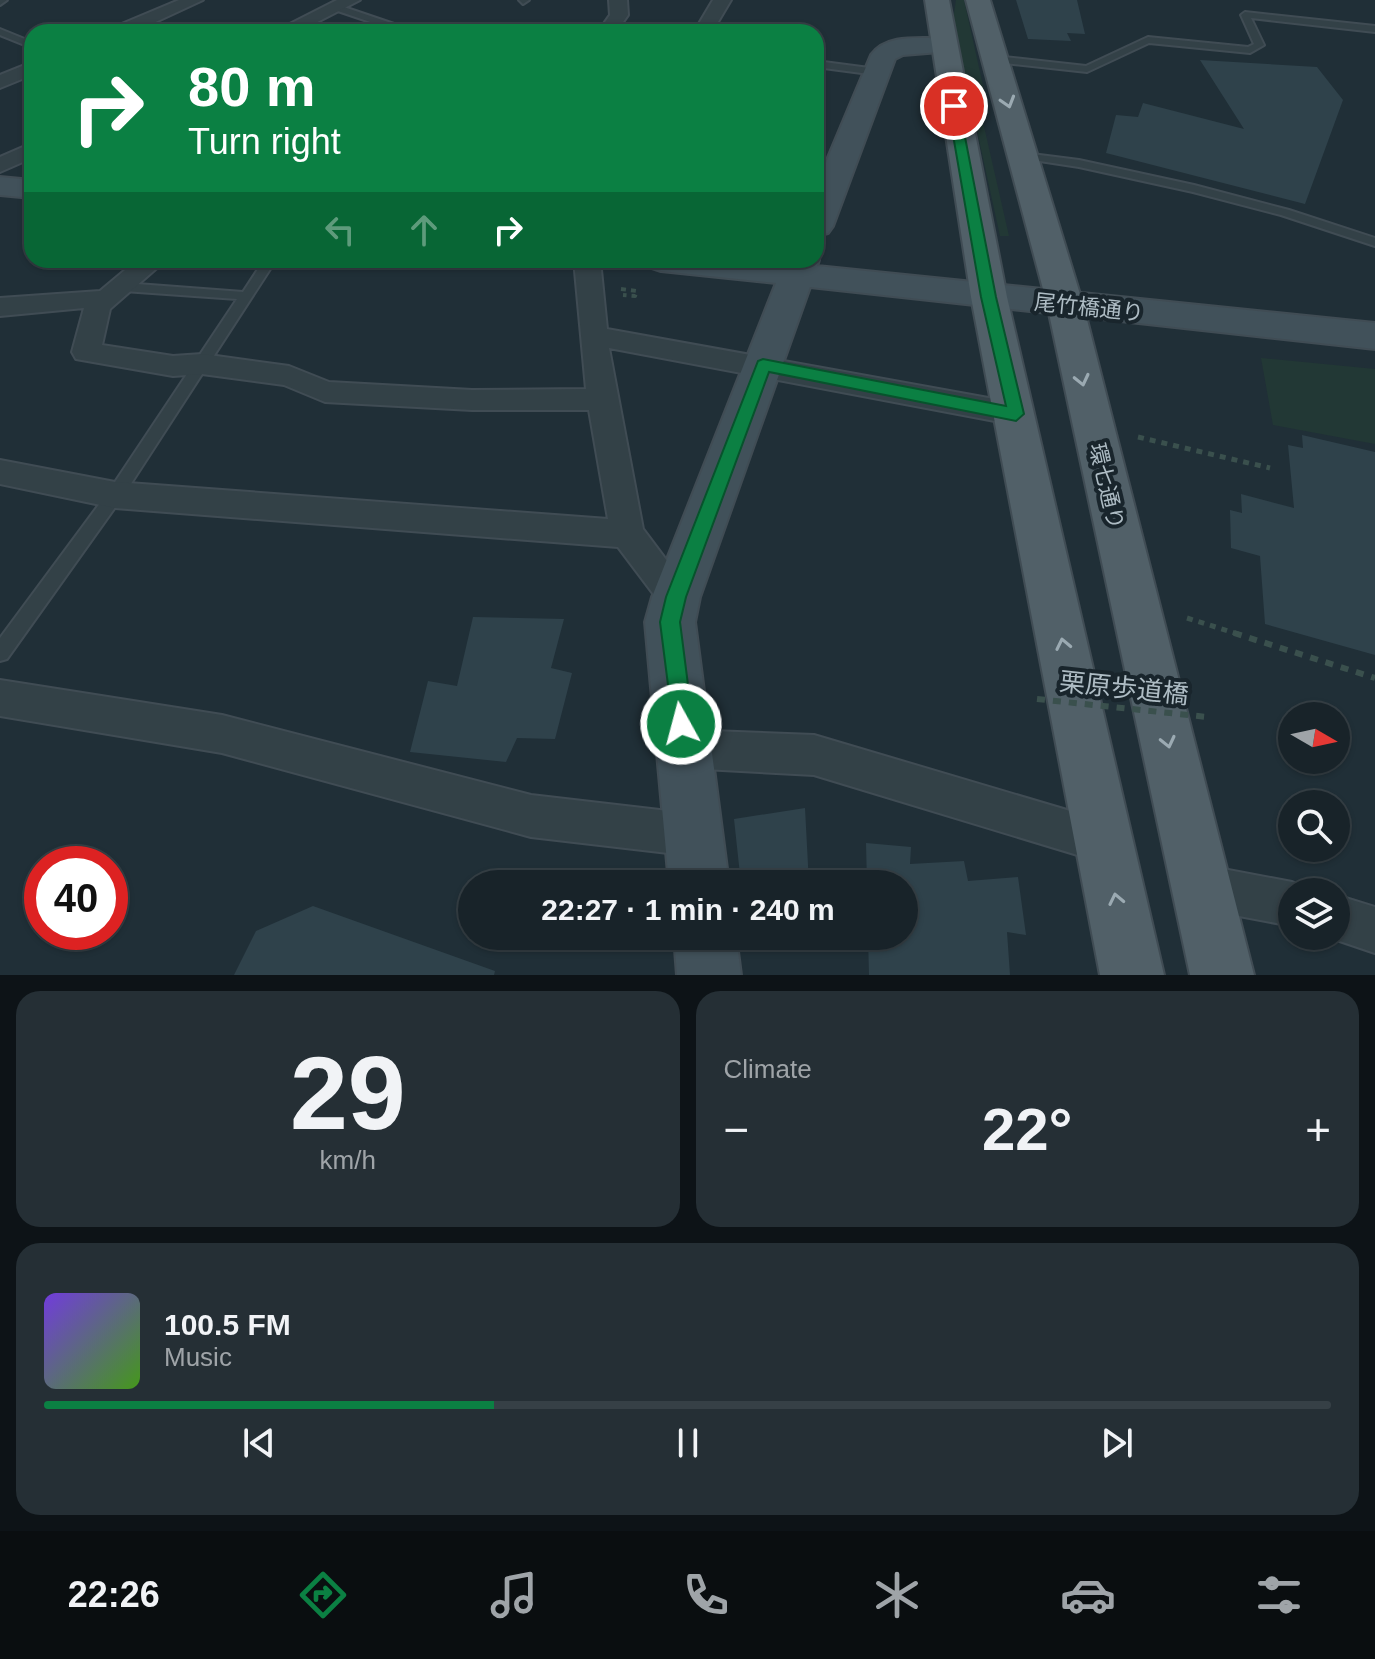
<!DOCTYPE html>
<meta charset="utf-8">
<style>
body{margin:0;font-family:Arial,"Noto Sans JP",sans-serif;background:#252f35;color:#f1f3f6;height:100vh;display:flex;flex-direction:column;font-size:30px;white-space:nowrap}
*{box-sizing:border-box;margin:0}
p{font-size:26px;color:#9fa4a8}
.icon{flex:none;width:44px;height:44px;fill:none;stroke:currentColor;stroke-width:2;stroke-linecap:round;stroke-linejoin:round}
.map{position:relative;height:975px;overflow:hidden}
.side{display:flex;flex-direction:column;gap:16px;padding:16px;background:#0d1317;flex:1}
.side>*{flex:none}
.banner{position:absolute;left:24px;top:24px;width:800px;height:244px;border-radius:24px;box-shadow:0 2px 6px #0004,0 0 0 2px #364046;background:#0b8043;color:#fff;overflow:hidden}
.needle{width:52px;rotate:99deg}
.fabs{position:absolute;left:1278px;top:702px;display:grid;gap:16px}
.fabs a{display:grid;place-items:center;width:72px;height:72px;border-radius:50%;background:#182329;box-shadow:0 2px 6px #0004,0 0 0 2px #364046;font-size:40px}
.speed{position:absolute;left:24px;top:846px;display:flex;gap:16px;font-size:40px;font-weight:700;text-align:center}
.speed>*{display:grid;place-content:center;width:104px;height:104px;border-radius:50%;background:#182329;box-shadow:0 2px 6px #0004,0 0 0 2px #364046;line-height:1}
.speed .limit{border:12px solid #d22;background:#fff;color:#111}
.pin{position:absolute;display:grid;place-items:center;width:68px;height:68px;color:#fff;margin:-34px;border:4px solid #fff;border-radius:50%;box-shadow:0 2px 8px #0007}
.me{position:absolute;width:88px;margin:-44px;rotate:353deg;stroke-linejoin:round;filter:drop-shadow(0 0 6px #0008)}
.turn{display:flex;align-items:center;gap:28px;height:168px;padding:0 32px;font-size:36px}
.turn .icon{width:104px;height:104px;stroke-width:2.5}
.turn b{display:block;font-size:56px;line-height:68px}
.lanes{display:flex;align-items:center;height:76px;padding:0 32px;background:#0003;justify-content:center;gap:40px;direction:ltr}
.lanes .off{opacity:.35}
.big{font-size:60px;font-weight:800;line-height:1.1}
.side .tile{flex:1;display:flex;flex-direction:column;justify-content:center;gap:12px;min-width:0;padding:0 28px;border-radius:24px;background:#252f35}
.side .dial{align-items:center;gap:0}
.dial b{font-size:104px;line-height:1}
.song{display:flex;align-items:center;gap:24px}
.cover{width:96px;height:96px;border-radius:12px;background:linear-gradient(135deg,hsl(260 70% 55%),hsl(100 70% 35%))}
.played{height:8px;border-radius:4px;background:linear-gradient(90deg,#0b8043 35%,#364046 35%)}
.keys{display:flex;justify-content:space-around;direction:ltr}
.heat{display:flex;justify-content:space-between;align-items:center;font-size:44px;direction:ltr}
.side .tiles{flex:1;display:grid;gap:16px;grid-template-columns:1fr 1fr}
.tile:last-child{grid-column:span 2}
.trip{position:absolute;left:458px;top:870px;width:460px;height:80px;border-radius:40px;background:#182329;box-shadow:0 2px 6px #0004,0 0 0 2px #364046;font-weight:800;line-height:80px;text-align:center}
.dock{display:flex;height:128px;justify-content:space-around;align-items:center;background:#0a0e10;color:#9fa4a8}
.dock .icon{width:56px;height:56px}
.dock .selected{color:#0b8043}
.dock b{font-size:36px;color:#f1f3f6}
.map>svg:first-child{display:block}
</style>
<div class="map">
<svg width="1375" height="975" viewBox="0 0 1375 975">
<rect width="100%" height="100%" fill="#202f37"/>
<path fill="#223835" d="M956 0H964L984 90 983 122 1009 236H1000L953 21Z
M1261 358 1375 369V444L1273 425Z"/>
<path fill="#2f424b" d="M1016 0H1077L1085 34 1067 33 1071 41 1028 39Z
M1200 60 1317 67 1343 100 1305 204 1106 153 1116 115 1138 117 1143 103 1244 129Z
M1302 435 1375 452V655L1265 624 1260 556 1231 548 1230 510 1242 513 1241 494 1294 508 1288 445 1303 448Z
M473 617 564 619 551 668 572 673 555 739 517 738 506 762 410 752 428 681 457 686Z
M805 808 809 884H741L734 819Z
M866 843 911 847 910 864 964 861 968 881 1018 877 1026 935 1007 932 1010 975H869L868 936H904V884H867Z
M313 906 495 971 494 975H234L256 931Z
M746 936H812L813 945 747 942Z"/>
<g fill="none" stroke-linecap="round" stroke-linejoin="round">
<defs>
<path id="lane" d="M0 0H7L0 5Z
M519 0H529L523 4Z
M335 4 397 25 399 27 391 29 332 9 331 7Z
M1245 12 1375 26V32L1251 18 1264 45 1250 53 1149 43 1087 72 995 62 990 59 995 56 1086 66 1148 37 1248 47 1254 44 1241 15Z
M0 29 32 42V48L0 35Z
M816 61 877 69 882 72 877 75 816 67Z
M1024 153 1079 160 1194 185 1289 210 1375 238V246L1281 215 1193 192 1079 167 1020 158 1019 156Z
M264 260H276L121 499 7 659 0 661V638L109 491 237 299 124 291 118 287 124 283 243 292Z"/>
<path id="street" d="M179 0H203L134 32H109L112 28Z
M337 0H360L298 32H274Z
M609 0H627L628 15 616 32H598L610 15Z
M713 0H731L712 32H694Z
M32 62V75L0 88V75Z
M32 143V158L0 172V157Z
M137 260H166L110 309 102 345 173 356 202 354 289 366 329 382 472 390 586 389 574 260H600L607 329 1016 403 1027 406 1031 414 1027 422 1016 425 609 348 643 529 694 597 688 608 676 612 664 608 618 547 115 508 0 484V460L115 482 608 519 589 410H472L325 402 284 385 202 374 173 376 76 359 72 352 84 308 0 316V298L100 291Z
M0 680 222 715 531 795 694 814 709 820 715 835 709 850 694 856 531 837 222 753 0 716Z
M685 730 814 735 1104 821 1119 827 1125 842 1119 857 1104 863 814 775 685 768 671 763 665 749 671 735Z
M1202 865 1292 882 1308 888 1309 892H1292V926L1202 909 1186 903 1180 887 1186 871Z
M1336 895 1375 907V953L1325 936H1336Z"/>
<path id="secondary" d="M943 38 952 41 956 46 952 51 903 55 895 59 833 226 828 233 816 236V186L871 55C887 33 920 39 943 38Z
M0 177 32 180V198L0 195Z
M816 255 819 260 817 266 1375 323V349L810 287 700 597 695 622 729 884H669L645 622 652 597 776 283 661 271 649 267 644 260H816Z
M674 936H736L741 975H677Z"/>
<path id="primary" d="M925 0H949L1007 297 1164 975H1100L971 297Z
M966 0H990L1083 304 1254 975H1190L1047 304Z"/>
</defs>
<use href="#lane" stroke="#404c54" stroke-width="4"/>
<use href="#street" stroke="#404c54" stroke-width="4"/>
<use href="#secondary" stroke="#404c54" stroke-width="4"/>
<use href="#primary" stroke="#404c54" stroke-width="4"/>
<path stroke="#3a504d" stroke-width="4" stroke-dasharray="5 5" stroke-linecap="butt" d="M621 289 637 291 635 296 623 295"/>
<path stroke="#3a504d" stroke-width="5" stroke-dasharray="6 6" stroke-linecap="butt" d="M1138 437 1270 468
M1187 618 1241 635"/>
<path stroke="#3a504d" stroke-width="6" stroke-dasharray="8 8" stroke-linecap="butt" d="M1234 633 1375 678"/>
<use href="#lane" fill="#334147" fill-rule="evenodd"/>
<use href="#street" fill="#334147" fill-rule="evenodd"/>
<use href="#secondary" fill="#41515a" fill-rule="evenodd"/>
<use href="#primary" fill="#516068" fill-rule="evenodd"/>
<path stroke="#3a504d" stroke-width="6" stroke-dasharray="8 8" stroke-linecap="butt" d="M1037 699 1207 717"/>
</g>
<defs><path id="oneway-chevron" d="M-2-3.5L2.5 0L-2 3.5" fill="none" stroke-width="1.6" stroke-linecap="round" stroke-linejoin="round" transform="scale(2)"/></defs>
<g stroke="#9baab2">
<use href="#oneway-chevron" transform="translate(1008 102) rotate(73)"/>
<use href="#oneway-chevron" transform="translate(1082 380) rotate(77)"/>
<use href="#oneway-chevron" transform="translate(1063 644) rotate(-102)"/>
<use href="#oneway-chevron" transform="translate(1168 742) rotate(77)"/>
<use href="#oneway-chevron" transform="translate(1116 899) rotate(-102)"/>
</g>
<path fill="#0b8043" stroke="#07532c" stroke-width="2" d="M954 102 959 106 996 297 1024 414 1016 421 769 372 686 597 680 622 693 724 689 732 681 735 674 732 660 622 666 597 758 361 763 359 1006 406 981 297 948 106Z"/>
<g text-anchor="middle" stroke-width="8" stroke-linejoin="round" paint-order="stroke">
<g font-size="22" fill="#aebcc4" stroke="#19252c">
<text transform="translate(1089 307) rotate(6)" y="8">尾竹橋通り</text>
<text transform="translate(1107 486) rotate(77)" y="8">環七通り</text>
</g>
<g font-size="26" fill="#aebcc4" stroke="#19252c">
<text transform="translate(1124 688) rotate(6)" y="9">栗原歩道橋</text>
</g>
</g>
</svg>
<div class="fabs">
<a><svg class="needle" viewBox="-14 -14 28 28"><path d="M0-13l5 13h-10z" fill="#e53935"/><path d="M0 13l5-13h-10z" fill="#9fa4a8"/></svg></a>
<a><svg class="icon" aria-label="search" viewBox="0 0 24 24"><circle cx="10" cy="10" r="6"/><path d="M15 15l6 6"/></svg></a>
<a><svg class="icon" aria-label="layers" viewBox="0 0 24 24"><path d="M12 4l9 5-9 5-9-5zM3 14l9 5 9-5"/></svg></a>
</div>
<div class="speed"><div class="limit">40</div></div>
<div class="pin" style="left:954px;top:106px;background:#d93025"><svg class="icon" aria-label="arrive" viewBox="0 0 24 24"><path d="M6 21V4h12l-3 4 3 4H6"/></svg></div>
<svg class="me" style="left:681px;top:724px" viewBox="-20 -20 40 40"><circle r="17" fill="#0b8043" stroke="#fff" stroke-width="3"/><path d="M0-11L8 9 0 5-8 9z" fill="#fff"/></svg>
<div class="trip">22:27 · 1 min · 240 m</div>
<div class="banner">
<div class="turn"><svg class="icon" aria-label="right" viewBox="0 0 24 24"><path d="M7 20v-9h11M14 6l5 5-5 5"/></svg><div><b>80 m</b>Turn right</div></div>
<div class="lanes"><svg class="icon off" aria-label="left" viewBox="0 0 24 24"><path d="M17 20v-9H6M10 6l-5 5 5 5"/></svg><svg class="icon off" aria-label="ahead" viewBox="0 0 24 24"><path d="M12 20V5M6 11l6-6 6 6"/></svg><svg class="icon" aria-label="right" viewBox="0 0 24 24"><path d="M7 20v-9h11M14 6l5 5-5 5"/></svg></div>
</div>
</div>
<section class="side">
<div class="tiles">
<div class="tile dial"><b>29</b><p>km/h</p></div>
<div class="tile"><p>Climate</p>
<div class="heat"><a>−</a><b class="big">22°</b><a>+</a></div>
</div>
<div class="tile">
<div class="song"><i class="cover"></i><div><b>100.5 FM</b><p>Music</p></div></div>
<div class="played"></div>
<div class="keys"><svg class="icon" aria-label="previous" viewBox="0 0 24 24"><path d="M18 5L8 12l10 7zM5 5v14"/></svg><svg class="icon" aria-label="pause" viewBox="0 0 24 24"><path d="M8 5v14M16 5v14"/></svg><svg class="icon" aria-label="next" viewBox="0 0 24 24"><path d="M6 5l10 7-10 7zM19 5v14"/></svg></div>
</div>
</div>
</section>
<nav class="dock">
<b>22:26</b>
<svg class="icon selected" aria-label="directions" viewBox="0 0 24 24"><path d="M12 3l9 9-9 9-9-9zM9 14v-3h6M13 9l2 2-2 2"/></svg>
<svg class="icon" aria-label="music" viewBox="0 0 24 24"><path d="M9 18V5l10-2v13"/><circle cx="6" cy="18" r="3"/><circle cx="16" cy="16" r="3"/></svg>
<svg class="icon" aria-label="phone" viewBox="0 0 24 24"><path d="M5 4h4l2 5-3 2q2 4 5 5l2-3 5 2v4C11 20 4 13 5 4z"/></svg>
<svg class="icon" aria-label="climate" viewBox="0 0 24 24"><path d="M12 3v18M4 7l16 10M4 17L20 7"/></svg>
<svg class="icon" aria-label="car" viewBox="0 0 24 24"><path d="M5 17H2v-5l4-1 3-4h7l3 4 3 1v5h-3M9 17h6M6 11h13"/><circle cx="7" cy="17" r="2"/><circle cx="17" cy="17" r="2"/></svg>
<svg class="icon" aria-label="filters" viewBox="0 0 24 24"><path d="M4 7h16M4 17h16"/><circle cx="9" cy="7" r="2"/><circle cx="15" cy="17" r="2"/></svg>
</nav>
